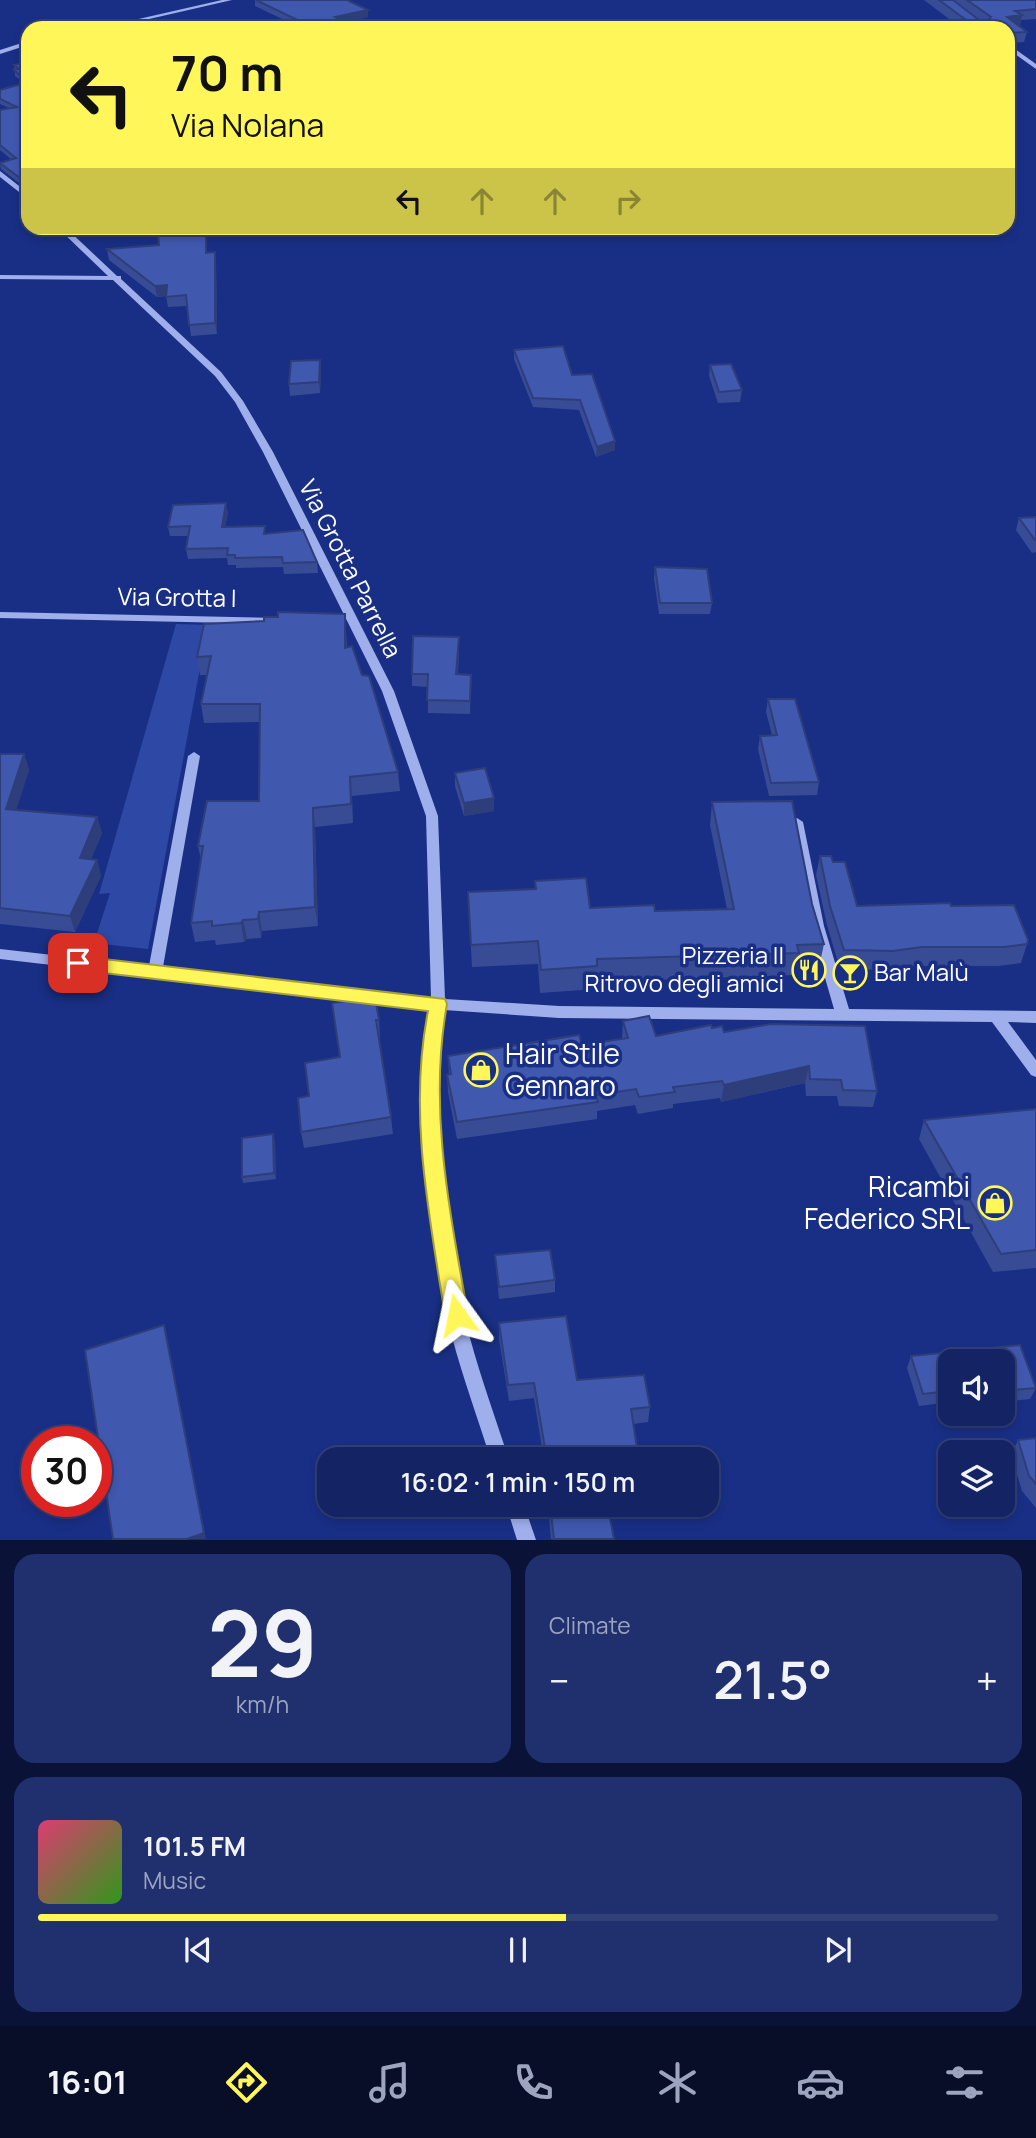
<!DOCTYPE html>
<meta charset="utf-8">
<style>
body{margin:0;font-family:Manrope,sans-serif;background:#202f6d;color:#f1f3f6;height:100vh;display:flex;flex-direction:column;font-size:26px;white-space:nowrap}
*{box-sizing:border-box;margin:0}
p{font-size:23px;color:#9da4bf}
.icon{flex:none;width:38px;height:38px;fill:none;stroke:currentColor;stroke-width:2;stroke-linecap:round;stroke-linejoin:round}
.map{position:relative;height:1540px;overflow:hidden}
.panel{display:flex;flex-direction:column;gap:14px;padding:14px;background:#0a1337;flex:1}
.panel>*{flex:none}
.top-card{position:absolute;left:21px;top:21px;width:994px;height:214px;border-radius:21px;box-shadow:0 4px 10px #0003,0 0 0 2px #324078;background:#fff65a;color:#111;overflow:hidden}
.buttons{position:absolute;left:938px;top:1349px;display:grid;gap:14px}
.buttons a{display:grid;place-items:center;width:77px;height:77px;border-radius:14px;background:#132364;box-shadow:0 4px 10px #0003,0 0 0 2px #324078;font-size:35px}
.speed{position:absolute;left:21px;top:1426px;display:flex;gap:14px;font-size:35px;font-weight:700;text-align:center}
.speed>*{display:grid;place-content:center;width:91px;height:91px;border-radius:50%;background:#132364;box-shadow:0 4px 10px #0003,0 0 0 2px #324078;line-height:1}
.speed .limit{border:10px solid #d22;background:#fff;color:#111}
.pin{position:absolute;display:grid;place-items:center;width:60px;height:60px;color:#fff;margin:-30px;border-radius:14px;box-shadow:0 4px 10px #0006}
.me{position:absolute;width:77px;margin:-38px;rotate:348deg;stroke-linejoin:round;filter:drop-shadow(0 0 5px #0008)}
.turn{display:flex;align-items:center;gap:24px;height:147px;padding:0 35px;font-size:32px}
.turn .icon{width:91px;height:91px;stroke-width:2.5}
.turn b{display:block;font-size:49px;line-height:60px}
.lanes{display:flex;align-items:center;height:66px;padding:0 35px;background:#0003;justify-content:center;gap:35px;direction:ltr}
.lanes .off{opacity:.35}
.big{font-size:52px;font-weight:600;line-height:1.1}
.panel .widget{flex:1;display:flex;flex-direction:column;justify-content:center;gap:10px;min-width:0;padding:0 24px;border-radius:21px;background:#202f6d}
.panel .dial{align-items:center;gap:0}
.dial b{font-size:91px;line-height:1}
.song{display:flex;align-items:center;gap:21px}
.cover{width:84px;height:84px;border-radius:10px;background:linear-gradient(135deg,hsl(340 70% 55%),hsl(110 70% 35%))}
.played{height:7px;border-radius:4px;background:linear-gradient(90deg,#fff65a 55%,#324078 55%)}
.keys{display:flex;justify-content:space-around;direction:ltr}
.heat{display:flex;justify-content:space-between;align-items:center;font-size:38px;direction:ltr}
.panel .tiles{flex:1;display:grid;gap:14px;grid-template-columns:1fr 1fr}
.widget:last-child{grid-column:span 2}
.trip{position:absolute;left:317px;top:1447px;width:402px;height:70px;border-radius:21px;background:#132364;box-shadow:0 4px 10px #0003,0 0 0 2px #324078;font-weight:600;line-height:70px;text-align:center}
.dock{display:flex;height:112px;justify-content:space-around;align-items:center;background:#080e28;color:#9da4bf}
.dock .icon{width:49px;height:49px}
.dock .current{color:#fff65a}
.dock b{font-size:32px;color:#f1f3f6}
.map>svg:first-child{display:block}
</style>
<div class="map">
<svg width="1036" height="1540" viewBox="0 0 1036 1540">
<rect width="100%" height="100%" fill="#192f85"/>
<path fill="#2e48a5" d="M176 624 208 625 148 949 94 943 110 893 99 894Z"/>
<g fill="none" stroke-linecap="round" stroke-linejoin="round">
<path fill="#9fafec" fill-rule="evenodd" d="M222 0H232L110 28H99Z
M28 41V45L0 54V50Z
M1008 44 1036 64V69L1008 49Z
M0 171 28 193V199L0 177Z
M58 228H66L117 276H121V279L221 372 243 401 273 452 394 691 438 816 445 999 559 1006 834 1009 810 926 791 822 797 818 803 822 824 926 849 1009 1036 1011V1023L1008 1022 1036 1060V1077L1031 1075 992 1022 559 1018 444 1010C431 1082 438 1156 449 1228 454 1264 460 1302 470 1338 481 1379 496 1419 509 1460H491C478 1419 463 1378 452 1337 443 1301 437 1264 432 1227 422 1155 416 1081 430 1009L0 959V949L149 966 188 756 194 752 200 756 163 967 431 998 426 816 382 691 263 452 235 402 215 376 113 280 0 279V275L108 276Z
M0 612 280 618 285 621 280 624 0 618Z
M506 1505H524L536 1540H517Z"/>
</g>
<path fill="#384c96" d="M255 0H347L368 17 344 22 353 28H301L255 6Z
M924 0H1036V19L1021 20 1020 25 1018 26 1027 32 1024 42 1008 43V28H961Z
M28 62V190L1 169 0 164V162L12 160 0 150V110L9 108 0 104V90L24 83 15 76 14 65Z
M206 231 207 253 216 263 217 334 191 336 187 306 168 307 166 296 157 297 109 260 107 249 159 245Z
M514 350 572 375 615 450 596 457 579 410 533 407 514 359Z
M320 360 321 371 320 393 290 396 289 384Z
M710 365 742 390 740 402 718 403 709 376Z
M228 513 225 527 266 534 317 562 318 573 284 574 283 567 236 568V565H228L227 558 188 559 186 549 188 536H170L168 527Z
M1036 517V552L1032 553 1016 530 1019 518Z
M655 567 712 603 710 614H659L654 578Z
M345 614 347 647 362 675 398 772 400 791 352 796 353 823 315 827 318 926 262 931 261 938 247 939 244 942 216 945 215 940 195 942 191 923 201 860 198 846 259 801 260 722 204 723 201 704 207 675H200L197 657 264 621Z
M459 649 458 674 471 675 470 714 428 713V687L412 686V674Z
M768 699 819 782 817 795 769 796 758 749 760 736 772 735 766 712Z
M0 754H24L29 770 16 810 97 817 102 833 91 859 97 860 101 876 75 932 0 924Z
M455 773 494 798V811L464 816 455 786Z
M712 802 812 904 824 944 819 967 796 968 795 975 596 982V989L540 993 538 964 472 967 468 892 535 889V881L590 908 655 911 727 909 710 825Z
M820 856 833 862 857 906H951L1027 944 1021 963 998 966H917L888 970 840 969 827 925 816 875Z
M332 1003 379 1020 380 1037H379L391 1117 393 1134 304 1148 301 1132 309 1096 340 1057Z
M623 1021 656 1036 712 1028 877 1091 873 1107 839 1106 837 1096H806L805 1083 721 1102 720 1098 673 1104V1108L638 1114 635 1105 597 1111V1119L457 1139 448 1092 447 1075H449L448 1056 582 1045 622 1039Z
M1036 1109V1268L993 1272 919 1139 924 1120Z
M275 1141 276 1179 243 1183 242 1177Z
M495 1255 555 1280V1292L499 1299Z
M499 1323 577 1380 650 1407 648 1422 633 1424 637 1448 636 1460H544L534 1398 509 1401 499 1339Z
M1020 1345 1036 1388 1030 1399 1003 1402V1362H950V1408L946 1409 943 1403 919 1406 907 1368 911 1356Z
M1036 1438V1508L1022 1491 1011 1455 1018 1440Z
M548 1505H595L614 1539H551Z"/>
<path fill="#2e3e7a" d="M368 10V17L336 24 335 17Z
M1022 15 1020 25 1004 27 1007 17Z
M215 252 216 263 217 334 215 323Z
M167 285 169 295 157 297 155 286Z
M320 360 321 371 320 393 319 382Z
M615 441V450L596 457 597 447Z
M226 503 228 513 223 537 222 527Z
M345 614 346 632 347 666 345 648Z
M459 637V649L457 687 456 674Z
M24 754 29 770 11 826 6 809Z
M494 798V811L464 816V803Z
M313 808 315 827 318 926 315 907Z
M97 817 102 833 84 875 80 858Z
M97 860 101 876 75 932 70 916Z
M259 912 262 931 261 938 258 919Z
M243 920 247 939 244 942 241 923Z
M809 1066 805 1083 721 1102 724 1085Z
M273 1134 275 1141 276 1179 274 1173Z
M164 1325 206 1539H187Z"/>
<path fill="#4158af" stroke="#2e3e7a" stroke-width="2" d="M256 0H347L368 10 335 17 353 28H314Z
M939 0H953L979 20H988L991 17 967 0H1036V9L1015 11 1022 15 1007 17 1027 32 1008 33V28H977Z
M28 62V184L0 163 16 158 0 145V110L17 107 0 99V90L28 82 14 70 19 69 14 65Z
M206 231V253L215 252V323L189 325 186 295 166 297 167 285 155 286 107 249 159 245 158 234Z
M563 346 572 375 592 374 615 441 597 447 580 400 533 398 514 350Z
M320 360 319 382 289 384 291 361Z
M731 364 742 390 719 392 710 365Z
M226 503 222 527 265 526 264 534 303 530 317 562 283 563 282 557 235 558V555H227L228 548 186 549 190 526 168 527 173 505Z
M1036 517V540H1035L1019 518Z
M655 567 707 569 712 603H660Z
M278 612 345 614V648L352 646 362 675 369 676 398 772 350 777 351 804 313 808 315 907 259 912 258 919 243 920 241 923 212 926V921L191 923 203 846H198L207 801H259L260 704H201L211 656 197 657 204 624 264 621V617H278Z
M413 636 459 637 456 674 471 675 470 701 427 700 428 674H412Z
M768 699H795L819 782 771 783 760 736 777 735Z
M0 754H24L6 809 97 817 80 858 97 860 70 916 0 908Z
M485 768 494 798 464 803 455 773Z
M792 801 812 904 824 944 797 945 799 953 597 959V966L541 970 538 941 471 945 468 892 536 889 535 881 586 878 590 908 654 905 655 911 734 909 712 802Z
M820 856H831L833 862H845L857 906 950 903 951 906 1014 905 1028 940 1027 944 1004 947H922L893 951 844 950 830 906Z
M375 997 379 1020H376L391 1117 301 1132 298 1098 309 1096 305 1063 340 1057 332 1003Z
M649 1016 656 1036 711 1025 712 1028 722 1026 724 1032 771 1024 865 1026 877 1091 843 1090 841 1080 810 1079 809 1066 724 1085 722 1081 673 1087 675 1092 639 1097 636 1089 595 1095 598 1102 457 1122 447 1075 451 1074 448 1056 579 1035 582 1045 628 1038 623 1021Z
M1036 1109V1250L1001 1254 924 1120Z
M273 1134 274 1173 242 1177V1138Z
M550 1250 555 1280 499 1287 495 1255Z
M566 1316 577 1380 644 1375 650 1407 631 1409 637 1448 585 1454 586 1460H547L534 1383 508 1385 499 1323Z
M164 1325 204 1533 187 1539H113L85 1350Z
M1020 1345 1036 1388 1003 1391V1362H950V1397L948 1391 923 1394 911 1356Z
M1036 1438V1484L1029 1476 1018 1440Z
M550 1505H595V1507L608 1508 614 1539H554Z"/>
<path fill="#fff65a" stroke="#a6a03a" stroke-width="2" d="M78 956 445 999 447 1004C428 1109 450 1212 468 1315L464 1323 457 1326 449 1323 445 1315C429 1215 408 1112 428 1011L78 970 71 968 69 963 71 958Z"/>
<defs>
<symbol id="restaurant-ring" viewBox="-11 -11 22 22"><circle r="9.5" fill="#192f85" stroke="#fff65a" stroke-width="1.5"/><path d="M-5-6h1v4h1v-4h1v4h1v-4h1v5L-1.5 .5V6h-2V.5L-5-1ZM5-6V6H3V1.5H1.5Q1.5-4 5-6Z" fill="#fff65a"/></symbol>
<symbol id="bar-ring" viewBox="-11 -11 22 22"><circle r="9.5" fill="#192f85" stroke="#fff65a" stroke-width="1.5"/><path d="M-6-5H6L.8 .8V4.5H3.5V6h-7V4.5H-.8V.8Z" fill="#fff65a"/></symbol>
<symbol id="shop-ring" viewBox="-11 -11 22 22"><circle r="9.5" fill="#192f85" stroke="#fff65a" stroke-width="1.5"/><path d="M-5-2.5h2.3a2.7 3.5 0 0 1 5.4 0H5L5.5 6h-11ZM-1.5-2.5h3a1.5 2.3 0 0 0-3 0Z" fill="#fff65a"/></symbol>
</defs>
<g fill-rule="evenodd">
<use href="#restaurant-ring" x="790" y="951" width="38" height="38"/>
<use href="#bar-ring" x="831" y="954" width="38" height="38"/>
<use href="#shop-ring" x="462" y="1051" width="38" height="38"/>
<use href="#shop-ring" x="976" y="1184" width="38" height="38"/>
</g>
<g text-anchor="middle" stroke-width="7" stroke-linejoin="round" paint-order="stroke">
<g font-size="24" fill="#fff" stroke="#192f85">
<text transform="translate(350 569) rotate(63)" y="8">Via Grotta Parrella</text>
<text transform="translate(177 598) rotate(1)" y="8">Via Grotta I</text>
</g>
<g font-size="24" fill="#fff" stroke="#192f85" text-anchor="end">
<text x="784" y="964">Pizzeria Il<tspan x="784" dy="28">Ritrovo degli amici</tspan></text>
<text x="874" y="981" text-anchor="start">Bar Malù</text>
</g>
<g font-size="28" fill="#fff" stroke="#192f85" text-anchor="start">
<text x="505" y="1064">Hair Stile<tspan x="505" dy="32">Gennaro</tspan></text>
<text x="970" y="1197" text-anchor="end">Ricambi<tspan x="970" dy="32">Federico SRL</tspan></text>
</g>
</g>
</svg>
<div class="buttons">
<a><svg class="icon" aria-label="sound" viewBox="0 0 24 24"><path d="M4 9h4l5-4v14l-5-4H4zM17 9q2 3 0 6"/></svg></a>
<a><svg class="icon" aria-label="layers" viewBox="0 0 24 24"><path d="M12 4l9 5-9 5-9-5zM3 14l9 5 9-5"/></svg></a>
</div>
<div class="speed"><div class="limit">30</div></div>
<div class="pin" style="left:78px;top:963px;background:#d93025"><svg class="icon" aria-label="arrive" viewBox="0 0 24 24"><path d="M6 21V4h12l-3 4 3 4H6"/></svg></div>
<svg class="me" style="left:457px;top:1315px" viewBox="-20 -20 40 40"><path d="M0-17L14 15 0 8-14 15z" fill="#fff65a" stroke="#fff" stroke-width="4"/></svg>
<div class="trip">16:02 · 1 min · 150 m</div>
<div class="top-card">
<div class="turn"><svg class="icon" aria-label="left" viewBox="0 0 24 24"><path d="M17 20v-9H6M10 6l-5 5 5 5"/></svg><div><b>70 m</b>Via Nolana</div></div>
<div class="lanes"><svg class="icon" aria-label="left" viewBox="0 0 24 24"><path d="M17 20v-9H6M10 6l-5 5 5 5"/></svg><svg class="icon off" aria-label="ahead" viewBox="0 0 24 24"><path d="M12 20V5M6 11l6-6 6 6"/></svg><svg class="icon off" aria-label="ahead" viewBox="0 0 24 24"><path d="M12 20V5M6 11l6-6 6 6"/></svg><svg class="icon off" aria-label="right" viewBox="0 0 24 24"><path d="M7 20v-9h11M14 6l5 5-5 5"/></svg></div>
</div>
</div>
<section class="panel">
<div class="tiles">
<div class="widget dial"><b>29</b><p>km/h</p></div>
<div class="widget"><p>Climate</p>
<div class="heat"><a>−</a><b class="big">21.5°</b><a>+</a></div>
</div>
<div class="widget">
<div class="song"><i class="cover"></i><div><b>101.5 FM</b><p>Music</p></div></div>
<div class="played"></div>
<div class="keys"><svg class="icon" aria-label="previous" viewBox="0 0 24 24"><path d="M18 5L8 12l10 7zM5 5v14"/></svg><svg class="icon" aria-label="pause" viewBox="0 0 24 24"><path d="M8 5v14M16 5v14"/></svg><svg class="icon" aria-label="next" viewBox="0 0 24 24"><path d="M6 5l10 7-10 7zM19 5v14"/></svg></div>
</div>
</div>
</section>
<nav class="dock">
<b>16:01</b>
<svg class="icon current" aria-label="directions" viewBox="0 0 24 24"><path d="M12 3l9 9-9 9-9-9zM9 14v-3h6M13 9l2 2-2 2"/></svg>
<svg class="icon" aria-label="music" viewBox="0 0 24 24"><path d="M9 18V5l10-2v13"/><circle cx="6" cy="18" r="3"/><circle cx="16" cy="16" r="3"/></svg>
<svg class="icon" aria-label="phone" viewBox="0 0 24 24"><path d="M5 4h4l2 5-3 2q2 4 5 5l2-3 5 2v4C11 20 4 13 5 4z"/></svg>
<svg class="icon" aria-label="climate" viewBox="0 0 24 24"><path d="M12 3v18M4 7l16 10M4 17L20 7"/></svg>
<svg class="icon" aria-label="car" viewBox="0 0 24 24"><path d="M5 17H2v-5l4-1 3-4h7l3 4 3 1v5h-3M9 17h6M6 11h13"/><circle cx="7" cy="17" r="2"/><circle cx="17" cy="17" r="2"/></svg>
<svg class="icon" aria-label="filters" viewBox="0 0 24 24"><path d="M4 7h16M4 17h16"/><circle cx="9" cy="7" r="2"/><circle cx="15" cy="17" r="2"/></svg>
</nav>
